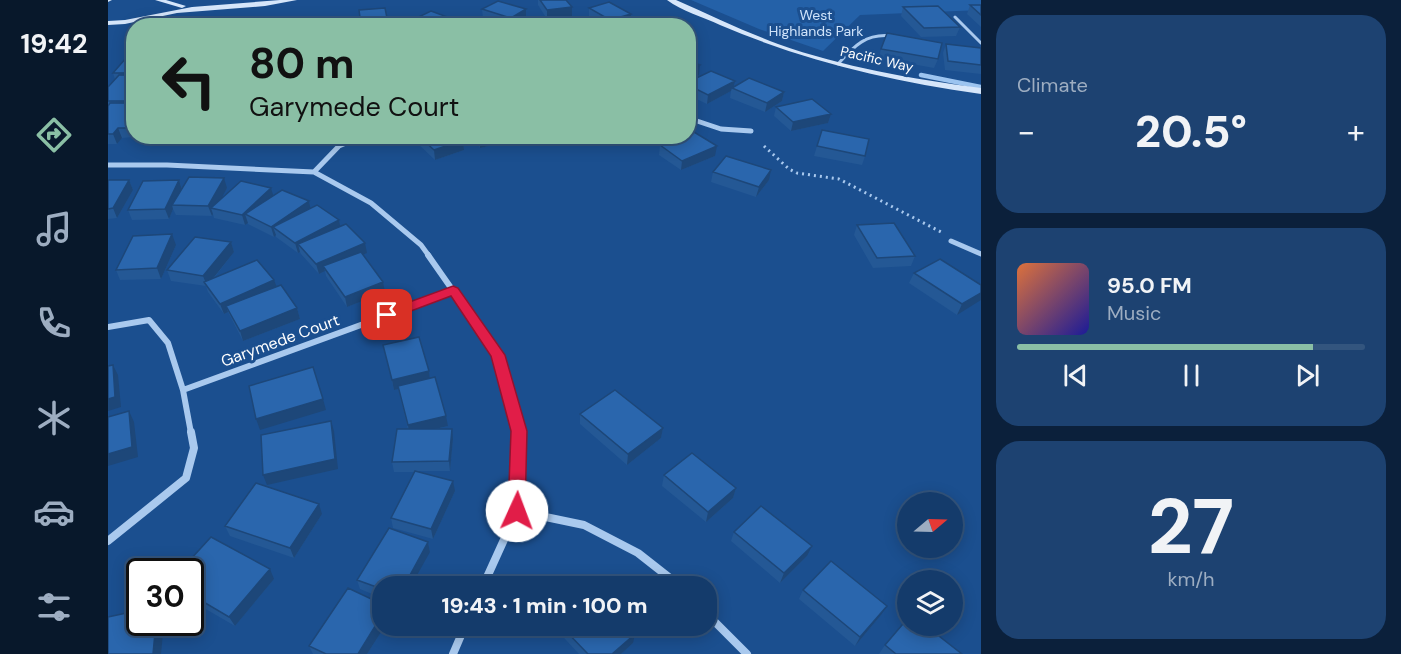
<!DOCTYPE html>
<meta charset="utf-8">
<style>
body{margin:0;font-family:"DM Sans",sans-serif;background:#1d4271;color:#f1f3f6;height:100vh;display:flex;flex-direction:column;font-size:22px;white-space:nowrap}
*{box-sizing:border-box;margin:0}
p{font-size:20px;color:#9dadc1}
.icon{flex:none;width:33px;height:33px;fill:none;stroke:currentColor;stroke-width:2;stroke-linecap:round;stroke-linejoin:round}
.map{position:relative;flex:1;overflow:hidden}
.panel{display:flex;flex-direction:column;gap:15px;padding:15px;background:#0b203b;width:420px}
.panel>*{flex:none}
.hud{position:absolute;left:18px;top:18px;width:570px;height:126px;border-radius:24px;box-shadow:0 3px 15px #0003,0 0 0 2px #33557e;background:#8abfa5;color:#111;overflow:hidden}
.needle{width:39px;rotate:71deg}
.controls{position:absolute;left:789px;top:492px;display:grid;gap:12px}
.controls a{display:grid;place-items:center;width:66px;height:66px;border-radius:50%;background:#143b6b;box-shadow:0 3px 15px #0003,0 0 0 2px #33557e;font-size:30px}
.speed{position:absolute;left:18px;top:558px;display:flex;gap:12px;font-size:30px;font-weight:700;text-align:center}
.speed>*{display:grid;place-content:center;width:78px;height:78px;border-radius:50%;background:#143b6b;box-shadow:0 3px 15px #0003,0 0 0 2px #33557e;line-height:1}
.speed .limit{border:3px solid #111;border-radius:9px;background:#fff;color:#111}
.pin{position:absolute;display:grid;place-items:center;width:51px;height:51px;color:#fff;margin:-26px;border-radius:12px;box-shadow:0 3px 9px #0006}
.me{position:absolute;width:66px;margin:-33px;rotate:2deg;stroke-linejoin:round;filter:drop-shadow(0 0 4px #0008)}
.turn{display:flex;align-items:center;gap:21px;height:126px;padding:0 24px;font-size:27px}
.turn .icon{width:78px;height:78px;stroke-width:2.5}
.turn b{display:block;font-size:42px;line-height:51px}
.big{font-size:45px;font-weight:800;line-height:1.1}
.panel .widget{flex:1;display:flex;flex-direction:column;justify-content:center;gap:9px;min-width:0;padding:0 21px;border-radius:24px;background:#1d4271}
.panel .dial{align-items:center;gap:0}
.dial b{font-size:78px;line-height:1}
.song{display:flex;align-items:center;gap:18px}
.cover{width:72px;height:72px;border-radius:9px;background:linear-gradient(135deg,hsl(20 70% 55%),hsl(240 70% 35%))}
.played{height:6px;border-radius:3px;background:linear-gradient(90deg,#8abfa5 85%,#33557e 85%)}
.keys{display:flex;justify-content:space-around;direction:ltr}
.heat{display:flex;justify-content:space-between;align-items:center;font-size:33px;direction:ltr}
.trip{position:absolute;left:264px;top:576px;width:345px;height:60px;border-radius:24px;background:#143b6b;box-shadow:0 3px 15px #0003,0 0 0 2px #33557e;font-weight:800;line-height:60px;text-align:center}
main{display:flex;flex:1;min-height:0}
.tabs{display:flex;flex-direction:column;width:108px;justify-content:space-around;align-items:center;background:#08182b;color:#9dadc1}
.tabs .icon{width:42px;height:42px}
.tabs .selected{color:#8abfa5}
.tabs b{font-size:27px;color:#f1f3f6}
.map>svg:first-child{display:block}
</style>
<main>
<nav class="tabs">
<b>19:42</b>
<svg class="icon selected" aria-label="directions" viewBox="0 0 24 24"><path d="M12 3l9 9-9 9-9-9zM9 14v-3h6M13 9l2 2-2 2"/></svg>
<svg class="icon" aria-label="music" viewBox="0 0 24 24"><path d="M9 18V5l10-2v13"/><circle cx="6" cy="18" r="3"/><circle cx="16" cy="16" r="3"/></svg>
<svg class="icon" aria-label="phone" viewBox="0 0 24 24"><path d="M5 4h4l2 5-3 2q2 4 5 5l2-3 5 2v4C11 20 4 13 5 4z"/></svg>
<svg class="icon" aria-label="climate" viewBox="0 0 24 24"><path d="M12 3v18M4 7l16 10M4 17L20 7"/></svg>
<svg class="icon" aria-label="car" viewBox="0 0 24 24"><path d="M5 17H2v-5l4-1 3-4h7l3 4 3 1v5h-3M9 17h6M6 11h13"/><circle cx="7" cy="17" r="2"/><circle cx="17" cy="17" r="2"/></svg>
<svg class="icon" aria-label="filters" viewBox="0 0 24 24"><path d="M4 7h16M4 17h16"/><circle cx="9" cy="7" r="2"/><circle cx="15" cy="17" r="2"/></svg>
</nav>
<div class="map">
<svg width="873" height="654" viewBox="0 0 873 654">
<rect width="100%" height="100%" fill="#1b4f8f"/>
<path fill="#2461a8" d="M583 0H873V10L752 15 715 51 651 29Z"/>
<g fill="none" stroke-linecap="round" stroke-linejoin="round">
<path stroke="#9cc4f0" stroke-width="4.5" d="M813 75 873 87"/>
<path stroke="#a9c9ee" stroke-width="3" stroke-dasharray="2 4" stroke-linecap="butt" d="M656 146 681 169 689 173 731 179 833 232"/>
<path stroke="#a9c9ee" stroke-width="3" d="M847 17 873 43
M730 64C746 46 758 33 784 36"/>
<path stroke="#a9c9ee" stroke-width="5" d="M580 118 613 129 643 131
M0 165H59L206 172 263 203 313 245 321 256
M206 172 231 146 254 136
M843 241 873 254"/>
<path stroke="#a9c9ee" stroke-width="6" d="M320 255 390 355 411 433
M0 327 41 320 60 343 75 390 83 433
M75 390 346 291"/>
<path stroke="#a9c9ee" stroke-width="8" d="M409 511 476 525 530 553 572 586
M0 541 78 478 86 448 83 432
M375 586 409 511 411 432
M598 613 639 654
M345 654 357 626"/>
<path fill="#d6e6fa" fill-rule="evenodd" d="M0 0H4L0 2Z
M47 0H58L78 6 74 8Z
M172 0H189L157 6 69 13 17 24 0 25V21L17 20 84 7Z
M559 0H568C602 15 635 31 670 44 735 67 804 79 873 88V94C782 81 696 61 612 25 595 17 574 11 559 0Z"/>
</g>
<path fill="#245895" d="M430 0H458L464 16 439 19 430 5Z
M862 5H873V27L859 14Z
M795 7 852 27 848 36 813 37 793 16Z
M481 8 522 23 513 26H496L481 16Z
M374 9 418 17 407 24H395L375 18Z
M838 44 873 48V74L837 70 835 53Z
M773 49 830 59 826 68 771 58Z
M26 50V136H38L14 138 9 144H0V87L7 79 5 73Z
M580 82 626 87 676 92 674 101 657 112 622 98 623 91 599 104 580 95Z
M668 107 723 114 720 123 683 131 666 116Z
M93 136H146L143 142H110L108 137Z
M305 136H351L355 140 356 150 327 160 306 140Z
M364 136H402V141L372 148Z
M552 145 607 156 573 170 551 155Z
M709 146 757 156 754 165 706 156Z
M605 172 661 180 648 197 603 182Z
M0 180H21L25 190 9 218 0 219Z
M71 180 74 189 119 188 113 198 165 196 201 201 202 208 231 220 232 227 259 253 254 255 277 292 239 307 218 276 217 271 211 274 193 254 192 252 190 253 168 237V235L166 237 140 224V223L137 225 106 218 105 214 104 216 68 215 65 209 61 219 24 220 20 210Z
M749 225 807 256 803 266 765 268 746 235Z
M123 242 126 252 106 278 168 287 189 308 192 319 135 341 120 312 116 314 100 292 98 286 63 281 59 270Z
M68 245 53 279 12 280 8 270Z
M806 273 873 285 849 315 801 283Z
M275 345 322 379 340 426 328 429 345 439 342 471H310L347 491 325 539 285 528 283 518 306 472H286L284 462 300 429 290 389 286 390Z
M472 414 555 428 553 438 519 465 472 424Z
M556 475 628 488 625 498 598 522 554 486Z
M214 514 186 558 122 536 117 526Z
M626 532 699 556 672 583 623 541Z
M320 542 322 552 274 586V598L252 589 249 580Z
M82 572 166 579 127 626 82 600Z
M695 590 773 615 747 646 691 599Z
M274 626H277L259 654H205L201 646Z
M445 626H518L525 643 513 654H471Z
M777 645 854 654H771Z"/>
<path fill="#1d4779" d="M464 7V16L439 19V10Z
M418 9V17L404 26 403 18Z
M523 14 522 23 513 26H502V20Z
M342 18 343 26H326Z
M280 23V26L253 25Z
M592 65 591 75 580 80V71Z
M627 81 625 89 624 88 623 91 599 104 600 95Z
M676 92 674 101 657 112 659 103Z
M723 114 720 123 683 131 685 122Z
M10 128 14 138 9 144 5 134Z
M141 136H146L143 142Z
M379 136H402V141L372 148 371 138Z
M413 136H440L413 141Z
M355 140 356 150 327 160 326 150Z
M609 146 607 156 573 170 574 161Z
M663 170 661 180 648 197 651 187Z
M116 178 119 188 108 209 103 208 105 214 104 216 100 206Z
M21 180 25 190 9 218 5 208Z
M71 180 74 190 64 205 65 209 61 219 57 209Z
M163 188 166 198 137 214 140 223 137 225 134 215Z
M201 201 203 211 165 227 168 235 166 237 163 227Z
M231 220 233 230 190 244 192 252 190 253 187 243Z
M64 234 68 245 53 279 49 268Z
M123 242 126 252 99 286 95 276Z
M257 243 259 253 218 271 215 266 217 271 211 274 208 264Z
M166 280 170 290 118 306 120 312 116 314 112 304Z
M275 282 277 292 239 307 237 297Z
M873 293V300L849 315 854 304Z
M189 308 192 319 135 341 132 331Z
M5 365 10 375 13 407 0 411V399Z
M321 371 322 382 286 390 284 380Z
M215 399 218 410 152 430 148 419Z
M21 411 26 422 30 457 0 466V454Z
M338 416 340 426 301 435 300 425Z
M223 421 226 431 230 469 159 485 155 475Z
M555 428 553 438 519 465 520 454Z
M344 429 345 439 342 471 341 461Z
M345 481 347 491 325 539 323 529Z
M628 488 625 498 598 522 600 512Z
M211 504 214 514 186 558 182 548Z
M320 542 322 552 303 586H296Z
M704 546 699 556 672 583 676 573Z
M162 569 166 579 127 626 121 617Z
M779 606 773 615 747 646 752 637Z
M274 615V626H277L259 654H250Z
M48 622H56L53 654H45Z
M527 634 525 643 513 654H504Z"/>
<path fill="#2a66ad" stroke="#1d4779" stroke-width="1.5" d="M432 0H458L464 7 439 10Z
M390 1 418 9 403 18 374 9Z
M501 2 523 14 502 20 481 8Z
M862 5H873V15Z
M830 6 852 27 816 28 795 7Z
M277 8 280 23 253 25 251 10Z
M323 11 342 18 326 26H304L298 23Z
M130 17 147 22 144 23 150 25 106 26 122 18Z
M221 17 240 26 200 25Z
M88 20 93 26 58 25 65 22Z
M371 23 408 24V26H371Z
M779 33 834 43 830 59 773 49Z
M838 44 873 48V65L840 61Z
M25 50 26 73H5Z
M580 61 592 65 580 71Z
M603 71 627 81 600 95 580 85V82Z
M11 75H26V98L22 101H0V87Z
M641 78 676 92 659 103 624 88Z
M704 99 723 114 685 122 668 107Z
M2 103H26V107L24 109H26V128H10L5 134H0V106Z
M714 130 761 139 757 156 709 146Z
M586 132 609 146 574 161 552 145 574 136H580V134Z
M311 136H351L355 140 326 150Z
M618 156 663 170 651 187 605 172Z
M81 177 116 178 100 206 64 205Z
M0 180H21L5 208 0 209Z
M71 180 57 209 20 210 35 181Z
M133 181 163 188 134 215 103 208Z
M174 190 201 201 163 227 137 214Z
M209 205 231 220 187 243 165 227Z
M786 223 807 256 769 258 749 225Z
M238 224 257 243 208 264 190 244Z
M64 234 49 268 8 270 25 236Z
M87 237 123 242 95 276 59 270Z
M253 252 275 282 237 297 215 266Z
M832 259 873 285V293L854 304 806 273Z
M149 260 166 280 112 304 96 282Z
M173 285 189 308 132 331 118 306Z
M311 337 321 371 284 380 275 345Z
M5 365 7 397 0 399V366Z
M205 367 215 399 148 419 141 386Z
M327 377 338 416 300 425 290 386Z
M507 390 555 428 520 454 472 414Z
M21 411 24 447 0 454V417Z
M223 421 227 459 155 475 153 435Z
M289 429H344L341 461 284 462Z
M584 453 628 488 600 512 556 475Z
M307 471 345 481 323 529 283 518Z
M148 483 211 504 182 548 117 526Z
M653 506 704 546 676 573 626 532Z
M281 528 320 542 296 586H274V589L249 580Z
M103 537 162 569 121 617 82 594V572H71Z
M723 561 779 606 752 637 695 590Z
M240 588 274 604V615L250 654H218L201 646Z
M32 610V622H48L45 654H0V617Z
M800 618V626H818L854 654H788L777 645Z
M453 626H518L527 634 504 654H480Z"/>
<path fill="#e11d48" stroke="#92132f" stroke-width="1.5" d="M345 286 350 288 397 355 419 431 417 511 415 516 409 518 403 516 400 511 403 431 383 356 343 296 279 320 272 315 274 312Z"/>
<g text-anchor="middle" stroke-width="6" stroke-linejoin="round" paint-order="stroke">
<g font-size="14" fill="#cfe3fa" stroke="#1b4f8f">
<text x="708" y="20">West<tspan x="708" dy="16">Highlands Park</tspan></text>
</g>
<g font-size="14" fill="#fff" stroke="#1b4f8f">
<text transform="translate(769 59) rotate(13)" y="5">Pacific Way</text>
</g>
<g font-size="16" fill="#fff" stroke="#1b4f8f">
<text transform="translate(172 340) rotate(-20)" y="6">Garymede Court</text>
</g>
</g>
</svg>
<div class="controls">
<a><svg class="needle" viewBox="-14 -14 28 28"><path d="M0-13l5 13h-10z" fill="#e53935"/><path d="M0 13l5-13h-10z" fill="#9dadc1"/></svg></a>
<a><svg class="icon" aria-label="layers" viewBox="0 0 24 24"><path d="M12 4l9 5-9 5-9-5zM3 14l9 5 9-5"/></svg></a>
</div>
<div class="speed"><div class="limit">30</div></div>
<div class="pin" style="left:279px;top:315px;background:#d93025"><svg class="icon" aria-label="arrive" viewBox="0 0 24 24"><path d="M6 21V4h12l-3 4 3 4H6"/></svg></div>
<svg class="me" style="left:409px;top:511px" viewBox="-20 -20 40 40"><circle r="19" fill="#fff"/><path d="M0-13L10 11 0 6-10 11z" fill="#e11d48"/></svg>
<div class="trip">19:43 · 1 min · 100 m</div>
<div class="hud">
<div class="turn"><svg class="icon" aria-label="left" viewBox="0 0 24 24"><path d="M17 20v-9H6M10 6l-5 5 5 5"/></svg><div><b>80 m</b>Garymede Court</div></div>
</div>
</div>
<section class="panel">
<div class="widget"><p>Climate</p>
<div class="heat"><a>−</a><b class="big">20.5°</b><a>+</a></div>
</div>
<div class="widget">
<div class="song"><i class="cover"></i><div><b>95.0 FM</b><p>Music</p></div></div>
<div class="played"></div>
<div class="keys"><svg class="icon" aria-label="previous" viewBox="0 0 24 24"><path d="M18 5L8 12l10 7zM5 5v14"/></svg><svg class="icon" aria-label="pause" viewBox="0 0 24 24"><path d="M8 5v14M16 5v14"/></svg><svg class="icon" aria-label="next" viewBox="0 0 24 24"><path d="M6 5l10 7-10 7zM19 5v14"/></svg></div>
</div>
<div class="widget dial"><b>27</b><p>km/h</p></div>
</section>
</main>
